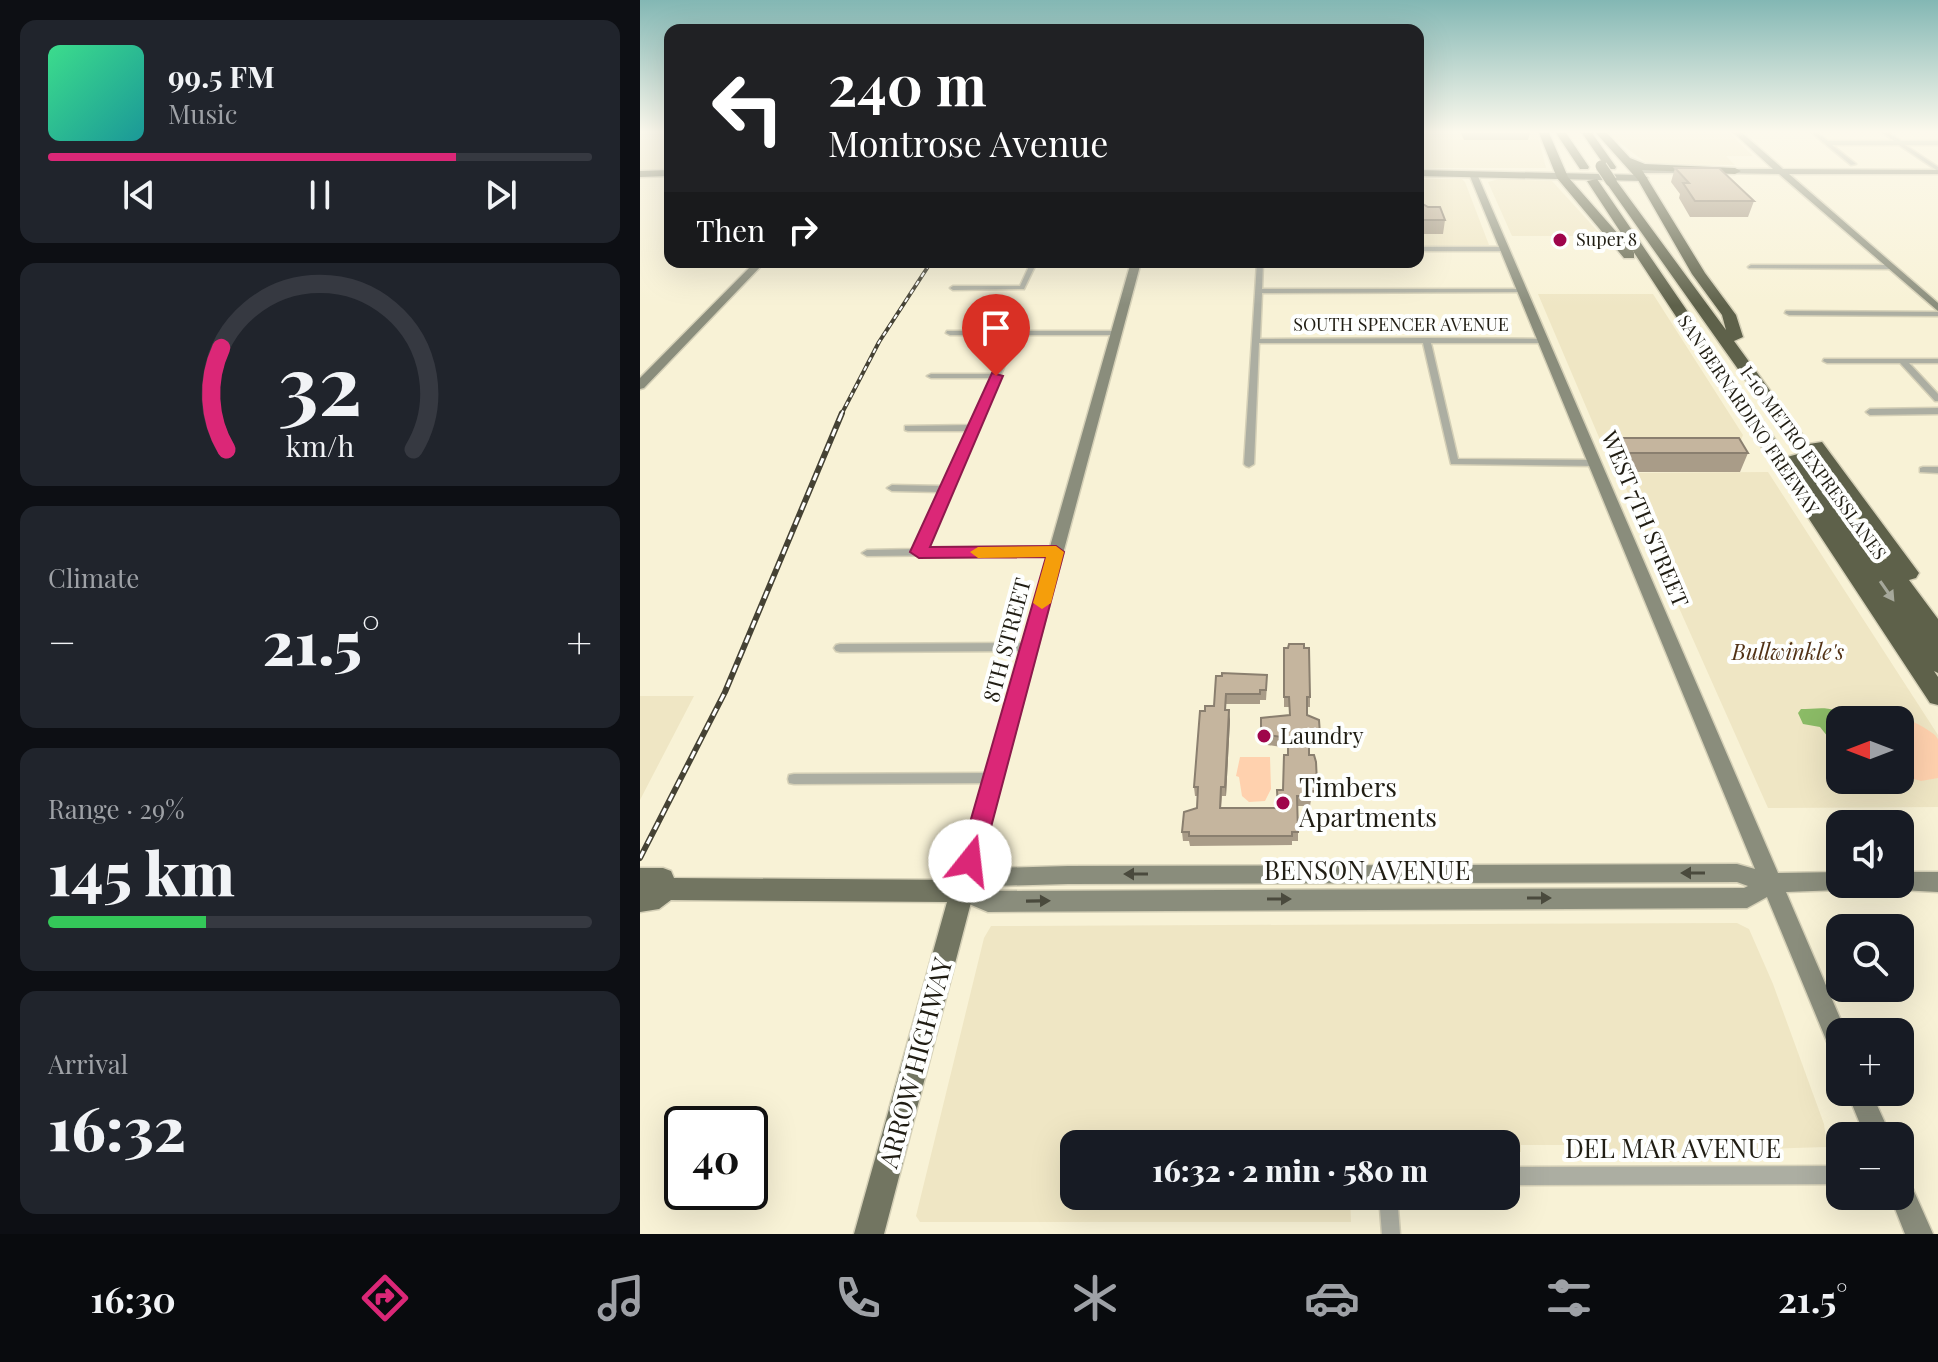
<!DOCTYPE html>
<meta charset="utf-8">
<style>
body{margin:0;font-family:"Playfair Display",serif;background:#20242c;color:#f1f3f6;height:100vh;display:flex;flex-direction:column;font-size:30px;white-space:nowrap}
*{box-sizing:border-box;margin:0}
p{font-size:26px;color:#9ea1a6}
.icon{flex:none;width:44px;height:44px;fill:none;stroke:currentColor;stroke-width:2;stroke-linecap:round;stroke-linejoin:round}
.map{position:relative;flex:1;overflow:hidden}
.side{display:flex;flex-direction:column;gap:20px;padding:20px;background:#0d0f14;width:640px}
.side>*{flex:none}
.guide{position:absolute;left:24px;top:24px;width:760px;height:244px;border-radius:16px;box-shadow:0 8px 32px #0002;background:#202124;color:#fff;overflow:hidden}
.needle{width:52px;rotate:270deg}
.controls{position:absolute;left:1186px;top:706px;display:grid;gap:16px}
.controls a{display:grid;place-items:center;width:88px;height:88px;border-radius:16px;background:#171b24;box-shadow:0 8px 32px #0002;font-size:40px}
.speed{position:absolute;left:24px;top:1106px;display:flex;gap:16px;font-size:40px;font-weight:700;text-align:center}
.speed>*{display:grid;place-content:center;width:104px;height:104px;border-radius:50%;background:#171b24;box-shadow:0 8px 32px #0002;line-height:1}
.speed .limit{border:4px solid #111;border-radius:12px;background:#fff;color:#111}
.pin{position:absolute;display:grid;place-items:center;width:68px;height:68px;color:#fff;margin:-82px -34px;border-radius:50% 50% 50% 0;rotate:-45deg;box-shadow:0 0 8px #0007}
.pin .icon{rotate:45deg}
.me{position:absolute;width:88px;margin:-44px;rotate:16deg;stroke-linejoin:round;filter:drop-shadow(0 0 6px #0008)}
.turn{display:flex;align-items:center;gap:28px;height:168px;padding:0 32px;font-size:36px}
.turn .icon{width:104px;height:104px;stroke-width:2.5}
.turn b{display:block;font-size:56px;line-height:68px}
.then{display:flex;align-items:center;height:76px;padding:0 32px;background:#0003;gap:16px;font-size:30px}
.big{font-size:60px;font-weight:800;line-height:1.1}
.side .widget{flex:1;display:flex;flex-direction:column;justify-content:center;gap:12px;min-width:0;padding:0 28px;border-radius:16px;background:#20242c}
.side .dial{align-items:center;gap:0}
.dial svg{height:208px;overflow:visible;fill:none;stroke:#363941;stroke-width:7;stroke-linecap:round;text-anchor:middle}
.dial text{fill:#f1f3f6;stroke:none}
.song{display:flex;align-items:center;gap:24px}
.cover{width:96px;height:96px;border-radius:12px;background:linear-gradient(135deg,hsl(150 70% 55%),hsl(180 70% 35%))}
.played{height:8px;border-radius:4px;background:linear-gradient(90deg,#db2777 75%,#363941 75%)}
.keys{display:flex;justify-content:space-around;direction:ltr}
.heat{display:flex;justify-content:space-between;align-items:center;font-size:44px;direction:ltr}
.charge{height:12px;border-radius:6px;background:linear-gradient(90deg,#34c759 29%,#363941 0)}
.trip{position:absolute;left:420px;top:1130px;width:460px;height:80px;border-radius:16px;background:#171b24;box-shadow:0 8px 32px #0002;font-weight:800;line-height:80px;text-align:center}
.tabs{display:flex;height:128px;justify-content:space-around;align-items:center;background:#090b0e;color:#9ea1a6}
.tabs .icon{width:56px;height:56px}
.tabs .current{color:#db2777}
.tabs b{font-size:36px;color:#f1f3f6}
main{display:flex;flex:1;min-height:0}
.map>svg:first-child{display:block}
</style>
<main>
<section class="side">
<div class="widget">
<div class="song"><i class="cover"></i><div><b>99.5 FM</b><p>Music</p></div></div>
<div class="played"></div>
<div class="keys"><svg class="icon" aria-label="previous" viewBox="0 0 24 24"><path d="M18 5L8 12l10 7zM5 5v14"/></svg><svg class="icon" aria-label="pause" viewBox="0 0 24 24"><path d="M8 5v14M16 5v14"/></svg><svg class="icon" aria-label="next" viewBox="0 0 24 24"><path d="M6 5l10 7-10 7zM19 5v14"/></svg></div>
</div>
<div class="widget dial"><svg viewBox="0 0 100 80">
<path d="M14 69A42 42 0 1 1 86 69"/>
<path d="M14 69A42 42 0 0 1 12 30" stroke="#db2777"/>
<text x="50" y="56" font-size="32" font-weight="700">32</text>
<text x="50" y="72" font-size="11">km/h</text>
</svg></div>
<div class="widget"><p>Climate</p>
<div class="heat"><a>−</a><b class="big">21.5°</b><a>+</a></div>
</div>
<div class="widget"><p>Range · 29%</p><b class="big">145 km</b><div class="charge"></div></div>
<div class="widget"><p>Arrival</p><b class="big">16:32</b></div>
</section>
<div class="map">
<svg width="1298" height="1234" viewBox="0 0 1298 1234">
<rect width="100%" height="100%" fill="#f8f2d6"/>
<path fill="#efe6c4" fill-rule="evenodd" d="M0 133H30V170H0Z
M778 133H897L906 168H778Z
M967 133H1089L1113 156H1086L1095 165H1009Z
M778 179H822L825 182 849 245 778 246Z
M859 179 912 181 962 236H872L848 182Z
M898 294H1013L1103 435 1101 440 961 442Z
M1128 472 1298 735V807L1128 808 979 473ZM1200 720H1260V780H1200Z
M0 696H54L0 800Z
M1097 923 1109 929 1133 984 1184 1124 1187 1147 987 1153 950 1145H881V1152H866V1144L775 1142 434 1144V1196H710L711 1222H280L276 1216 344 938 351 926Z"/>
<path fill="#ffd1ae" d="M1220 714 1227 719C1251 709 1275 720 1295 735L1298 739V778L1281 781 1260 775V720H1214Z
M600 757H630L631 789 625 801 609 802 602 796 599 777 596 776Z"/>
<path fill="#8bbb66" d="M1161 709C1176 709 1196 704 1204 718L1200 720 1199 738 1188 737 1180 727 1163 724 1158 713Z"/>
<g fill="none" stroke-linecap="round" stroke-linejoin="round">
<defs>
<path id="street" d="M1172 133H1177L1188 141H1254L1243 133H1249L1261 141H1298V145H1265L1298 167V171L1259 145H1192L1216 164 1211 165Z
M778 247H865L868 249 865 251H778Z
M391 262H397L384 289 313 290 310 288 313 286H380Z
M617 262H623L622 289H885V291L883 292 622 293 620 339 786 338 907 339V343H791L818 459 956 460 961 463 956 466 811 464 783 343H619L614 464 609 467 606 466 604 464Z
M1111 265H1252L1255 267 1252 269 1109 268 1108 267Z
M1146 311 1298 312V316L1149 315 1145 313Z
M307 331H476L480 333 476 335H378L285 549H416L421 552 420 554 227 556 222 553 227 550 275 549 301 492 252 491 247 488 252 485 303 486 328 431H268L265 430V426L330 425 351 378H291L287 376 291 374H353L370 335H310L306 333Z
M1184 359H1298V363H1269L1298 394V401H1295L1260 363H1187L1183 361Z
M1298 408V414L1230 415 1226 412 1230 409Z
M1283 467H1298V473L1280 472V468Z
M390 643 394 644 396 647 394 650 390 651 200 652 196 651 194 648 196 645 200 644Z
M353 773 358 774 359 778 358 782 353 783 154 784 149 783 148 779 149 775 154 774Z
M1200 1166V1184L866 1185V1167Z
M739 1196H757L760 1234H742Z"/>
<path id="secondary" d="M1094 133H1102L1143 169 1298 170V174H1149L1298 303V311L1139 174 1077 173 1080 169H1133Z
M995 169H1041L1045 171 1041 173H998Z
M833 172 837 174 1138 873 1200 872V884H1209L1207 888 1200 890 1146 892 1206 1032H1200V1058L1192 1054 1127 897 1107 908 348 912 315 898 312 891 491 262H501L337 875 354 868 428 866 1097 864 1115 869 829 174ZM1097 882 1108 886 1104 888 345 891 355 886 428 884Z
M115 262H125L4 388 0 389V378Z
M1260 872H1298V892L1260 890 1253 888 1251 884H1260Z
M1207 1092H1231L1251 1136H1225Z
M1260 1176 1269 1180 1293 1234H1265L1250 1196H1260Z"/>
<path id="primary" d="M30 170V176L0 177V171Z
M778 170 1003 175 1008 178 1003 181 778 176Z
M0 868H23L31 871 34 878 322 880 330 883 334 891 244 1234H214L307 902 31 900 19 909 0 912V890H7H0Z"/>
<path id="highway" d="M899 133H909L928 177 994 252V258H984L917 178Z
M916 133H926L949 167 948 169H940Z
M942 133H952L976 167 975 169H967Z
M956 133H967L990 158 1005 164 1095 168 1101 171 1095 174 1002 170 1065 273 1096 315 1103 337 1094 341 1169 444 1182 442 1279 573 1276 578 1269 580 1298 619V673L1294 671 1298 677V705L1290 703 947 181 957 179 1147 457 1158 454 965 181 975 179 1086 330 1082 315 1052 274 998 180ZM1185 472 1247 558 1238 563 1175 474Z"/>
</defs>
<use href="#street" stroke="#d5d0b7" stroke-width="3"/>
<use href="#secondary" stroke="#d5d0b7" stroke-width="3"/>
<use href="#primary" stroke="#d5d0b7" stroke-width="3"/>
<use href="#highway" stroke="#d5d0b7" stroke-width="3"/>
<use href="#street" fill="#acaea2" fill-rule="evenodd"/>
<use href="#secondary" fill="#8a8d7c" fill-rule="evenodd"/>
<use href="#primary" fill="#727561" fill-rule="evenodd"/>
<use href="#highway" fill="#5e614a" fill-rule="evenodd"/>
<defs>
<path id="rail-far1" d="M201 415 239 342 291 262"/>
<path id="rail" d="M0 858 85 692 202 413"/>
</defs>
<use href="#rail-far1" stroke="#454234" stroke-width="4"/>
<use href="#rail" stroke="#454234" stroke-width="6"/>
<use href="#rail-far1" stroke="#fefffe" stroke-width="2" stroke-dasharray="5" stroke-linecap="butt"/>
<use href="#rail" stroke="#fefffe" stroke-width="3" stroke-dasharray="8" stroke-linecap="butt"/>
<defs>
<path id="highway-bridge" d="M961 166 971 181"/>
</defs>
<use href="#highway-bridge" stroke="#d5d0b7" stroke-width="13" stroke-linecap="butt"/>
<use href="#highway-bridge" stroke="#5e614a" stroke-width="11"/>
</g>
<path fill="#a99c88" d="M821 133H890L888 140H824Z
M1035 168 1114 201 1108 217H1050L1039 198 1040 194 1031 182Z
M778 203 805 220 803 234H778Z
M978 438 1108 453 1100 472H979L972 457Z
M644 648 670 697V707H667V715L679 744 669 747V755L677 793 675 800H671L670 806H658V841H652V845L550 846 549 841H543L542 832 557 808V796H555L554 787 565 711 574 706 582 676 627 685 626 700H620V704H586V710L590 720 586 796H582L581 808H638L643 790 648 748 621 744V718L649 715V707H644Z"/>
<path fill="#8a7f6f" d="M589 710 590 720 586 796 585 787Z
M680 734 679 744 669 748V738Z"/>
<path fill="#c5b59e" stroke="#8a7f6f" stroke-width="2" d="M1035 168H1079L1114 201H1055L1043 183H1049Z
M778 203H781L788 207H800L805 220H778Z
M978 438H1099L1108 453H985Z
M649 644H664V648H669L670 697H667V715L679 720 680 734 669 738V755H674L676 762 677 783 675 791H671V796H657L658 832H652V836H549V832H542L544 812 557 808 558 787H554L560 711H565V706H574L576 676H582V673L627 675 626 690H620V694H586L585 710H589L585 787H581L580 808H638L637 790H643L644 755H648V738L621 734V718L650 715 649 697H644V648H648Z"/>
<defs><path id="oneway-solid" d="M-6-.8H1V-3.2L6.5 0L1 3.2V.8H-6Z" transform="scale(2)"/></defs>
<use fill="#a6a89b" href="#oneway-solid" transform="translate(1247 591) rotate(55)"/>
<g fill="#4a4a3d">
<use href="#oneway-solid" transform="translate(1053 873) rotate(-180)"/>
<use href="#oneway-solid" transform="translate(496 874) rotate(180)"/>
<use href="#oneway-solid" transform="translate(899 898)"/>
<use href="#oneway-solid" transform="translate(639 899)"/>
<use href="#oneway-solid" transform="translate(398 901) rotate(-1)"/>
</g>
<linearGradient id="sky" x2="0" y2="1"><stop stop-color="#83b7b4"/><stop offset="0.43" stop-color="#fcf9ed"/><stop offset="1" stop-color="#fcf9ed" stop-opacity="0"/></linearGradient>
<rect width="1298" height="306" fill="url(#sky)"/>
<path fill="#db2777" stroke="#8e194d" stroke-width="2" d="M352 373 363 376 290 547 416 546 424 552 342 861 338 868 330 871 322 868 319 861 406 557 279 558 270 552Z"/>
<path fill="#f59e0b" d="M416 546 424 552 411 603 402 609 393 603 406 557 338 558 330 552 338 547Z"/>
<g fill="#9f054b" stroke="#fefffe" stroke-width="3">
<circle cx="920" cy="240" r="8"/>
<circle cx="624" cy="736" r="8"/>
<circle cx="643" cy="803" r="8"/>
</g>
<g text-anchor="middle" stroke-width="8" stroke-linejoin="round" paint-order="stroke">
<g font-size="18" fill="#201d13" stroke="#fefffe" text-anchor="start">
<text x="936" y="246">Super 8</text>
</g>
<g font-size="18" fill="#201d13" stroke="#fefffe">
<text x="761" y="331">SOUTH SPENCER AVENUE</text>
<text transform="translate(1108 415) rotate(56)" y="6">SAN BERNARDINO FREEWAY</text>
<text transform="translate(1173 463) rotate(54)" y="6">I-10 METRO EXPRESSLANES</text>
</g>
<g font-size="22" fill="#201d13" stroke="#fefffe">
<text transform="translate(1005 519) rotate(67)" y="8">WEST 7TH STREET</text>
<text transform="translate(367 640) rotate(-75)" y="8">8TH STREET</text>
</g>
<g font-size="22" font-style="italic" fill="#523216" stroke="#fefffe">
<text x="1148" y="660">Bullwinkle's</text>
</g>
<g font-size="22" fill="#201d13" stroke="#fefffe" text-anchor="start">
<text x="640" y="744">Laundry</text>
</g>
<g font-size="26" fill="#201d13" stroke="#fefffe" text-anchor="start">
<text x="659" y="797">Timbers<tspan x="659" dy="30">Apartments</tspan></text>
</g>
<g font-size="26" fill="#201d13" stroke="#fefffe">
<text x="727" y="880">BENSON AVENUE</text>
<text transform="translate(276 1063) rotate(-75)" y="9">ARROW HIGHWAY</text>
<text x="1033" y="1158">DEL MAR AVENUE</text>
</g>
</g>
</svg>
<div class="controls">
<a><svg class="needle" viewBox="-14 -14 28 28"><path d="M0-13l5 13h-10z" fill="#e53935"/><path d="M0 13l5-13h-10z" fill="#9ea1a6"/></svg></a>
<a><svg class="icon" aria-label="sound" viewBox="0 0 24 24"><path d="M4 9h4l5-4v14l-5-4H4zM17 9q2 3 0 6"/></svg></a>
<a><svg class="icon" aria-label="search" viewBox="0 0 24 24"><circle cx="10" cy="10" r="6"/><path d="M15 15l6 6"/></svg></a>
<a>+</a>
<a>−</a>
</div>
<div class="speed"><div class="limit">40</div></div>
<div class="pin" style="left:356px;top:376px;background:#d93025"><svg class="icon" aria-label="arrive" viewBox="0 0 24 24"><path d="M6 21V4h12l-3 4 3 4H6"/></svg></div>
<svg class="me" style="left:330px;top:861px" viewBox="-20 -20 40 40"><circle r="19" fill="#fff"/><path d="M0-13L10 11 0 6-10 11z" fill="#db2777"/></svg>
<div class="trip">16:32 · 2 min · 580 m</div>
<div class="guide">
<div class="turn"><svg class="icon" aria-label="left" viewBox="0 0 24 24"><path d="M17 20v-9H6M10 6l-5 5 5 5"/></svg><div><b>240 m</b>Montrose Avenue</div></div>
<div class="then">Then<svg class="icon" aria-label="right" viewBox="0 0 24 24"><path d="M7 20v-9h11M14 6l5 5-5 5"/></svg></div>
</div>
</div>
</main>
<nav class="tabs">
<b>16:30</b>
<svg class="icon current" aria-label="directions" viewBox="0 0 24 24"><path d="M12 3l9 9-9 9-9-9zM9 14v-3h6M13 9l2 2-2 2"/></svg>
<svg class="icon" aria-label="music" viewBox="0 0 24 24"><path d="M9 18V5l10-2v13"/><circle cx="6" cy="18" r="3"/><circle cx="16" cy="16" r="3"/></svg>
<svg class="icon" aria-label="phone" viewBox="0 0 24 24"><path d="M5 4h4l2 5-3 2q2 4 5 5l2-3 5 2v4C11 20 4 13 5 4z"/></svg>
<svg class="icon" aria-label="climate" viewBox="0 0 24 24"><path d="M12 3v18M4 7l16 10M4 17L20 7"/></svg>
<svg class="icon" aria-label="car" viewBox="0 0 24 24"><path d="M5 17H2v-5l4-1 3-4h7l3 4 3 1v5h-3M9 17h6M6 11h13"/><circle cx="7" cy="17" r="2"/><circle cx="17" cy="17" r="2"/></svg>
<svg class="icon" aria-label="filters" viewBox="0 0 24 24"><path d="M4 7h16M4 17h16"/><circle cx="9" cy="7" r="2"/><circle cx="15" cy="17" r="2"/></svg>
<b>21.5°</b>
</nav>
